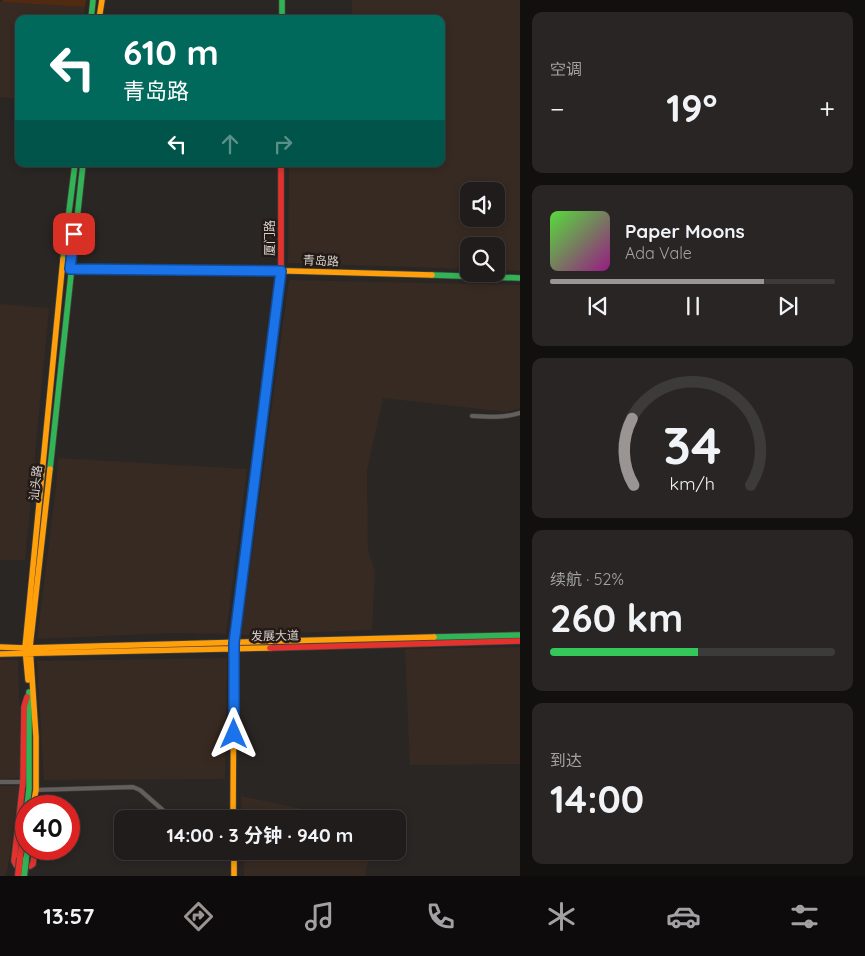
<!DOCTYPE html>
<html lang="zh">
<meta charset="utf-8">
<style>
body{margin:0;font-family:Quicksand,"Noto Sans SC",sans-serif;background:#282524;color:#f1f3f6;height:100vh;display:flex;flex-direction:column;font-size:19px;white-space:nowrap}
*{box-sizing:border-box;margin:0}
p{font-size:16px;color:#a2a1a3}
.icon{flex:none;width:28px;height:28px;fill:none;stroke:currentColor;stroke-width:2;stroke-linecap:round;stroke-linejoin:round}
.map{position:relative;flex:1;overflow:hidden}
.panel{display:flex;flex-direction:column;gap:12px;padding:12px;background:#120f0f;width:345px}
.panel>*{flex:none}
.hud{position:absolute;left:15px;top:15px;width:430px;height:152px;border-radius:10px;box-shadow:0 2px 8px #0003,0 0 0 1px #3d3a3a;background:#00695c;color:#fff;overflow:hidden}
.fabs{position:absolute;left:460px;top:182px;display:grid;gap:10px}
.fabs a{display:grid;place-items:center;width:45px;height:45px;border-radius:10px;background:#201c1b;box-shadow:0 2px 8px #0003,0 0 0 1px #3d3a3a;font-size:25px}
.speed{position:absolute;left:15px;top:795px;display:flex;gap:10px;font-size:25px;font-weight:700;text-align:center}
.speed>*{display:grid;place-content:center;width:65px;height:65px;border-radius:50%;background:#201c1b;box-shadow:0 2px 8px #0003,0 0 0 1px #3d3a3a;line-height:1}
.speed .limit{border:8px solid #d22;background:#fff;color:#111}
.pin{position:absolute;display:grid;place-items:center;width:42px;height:42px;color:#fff;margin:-21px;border-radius:10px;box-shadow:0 2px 8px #0006}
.me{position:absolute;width:55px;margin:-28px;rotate:0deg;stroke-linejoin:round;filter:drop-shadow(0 0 4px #0008)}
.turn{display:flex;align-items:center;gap:18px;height:105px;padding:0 25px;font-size:22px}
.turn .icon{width:65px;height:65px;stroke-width:2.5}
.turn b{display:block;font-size:35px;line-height:42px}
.lanes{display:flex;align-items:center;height:48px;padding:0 25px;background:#0003;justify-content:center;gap:25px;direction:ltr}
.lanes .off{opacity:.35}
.big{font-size:38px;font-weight:700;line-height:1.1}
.panel .tile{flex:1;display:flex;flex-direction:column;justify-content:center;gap:8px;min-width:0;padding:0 18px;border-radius:10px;background:#282524}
.panel .dial{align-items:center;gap:0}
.dial svg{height:130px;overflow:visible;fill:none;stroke:#3d3a3a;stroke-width:7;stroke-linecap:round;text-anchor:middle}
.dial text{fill:#f1f3f6;stroke:none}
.song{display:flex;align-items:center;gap:15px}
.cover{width:60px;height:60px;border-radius:8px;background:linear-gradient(135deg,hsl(110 70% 55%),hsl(310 70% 35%))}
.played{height:5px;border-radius:2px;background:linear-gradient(90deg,#9a9592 75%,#3d3a3a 75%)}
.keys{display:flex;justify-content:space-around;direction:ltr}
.heat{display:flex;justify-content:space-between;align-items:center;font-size:28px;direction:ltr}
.charge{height:8px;border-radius:4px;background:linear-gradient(90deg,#34c759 52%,#3d3a3a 0)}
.trip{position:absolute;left:114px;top:810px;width:292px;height:50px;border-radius:10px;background:#201c1b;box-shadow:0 2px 8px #0003,0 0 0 1px #3d3a3a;font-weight:700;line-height:50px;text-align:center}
.tab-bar{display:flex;height:80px;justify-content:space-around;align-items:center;background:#0d0b0b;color:#a2a1a3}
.tab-bar .icon{width:35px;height:35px}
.tab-bar .selected{color:#9a9592}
.tab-bar b{font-size:22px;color:#f1f3f6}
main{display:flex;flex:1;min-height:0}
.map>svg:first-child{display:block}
</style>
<main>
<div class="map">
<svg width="520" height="876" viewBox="0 0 520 876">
<rect width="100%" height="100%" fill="#2a2624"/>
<path fill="#372a22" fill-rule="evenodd" d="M352 0H520V271L496 270V246H469V269L288 263 289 164H441V19H352ZM469 191H496V219H469Z
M0 2 85 7 84 19H19V99L0 97Z
M289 280 520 285V408L507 412 383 398 367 471 368 550 375 571 372 630 241 635Z
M0 304 49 308 25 560H0Z
M58 458 247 469 226 634 172 633 37 639 56 487Z
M520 647V764L410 765 405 649Z
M227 658 225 779 44 780 37 661Z
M0 660H18L22 778 0 779Z
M0 786H19L14 831 6 876H0Z
M241 796 350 819H242Z
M243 851H370L365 876H244Z"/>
<path fill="#502b12" d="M4 0H86L85 7 1 2Z"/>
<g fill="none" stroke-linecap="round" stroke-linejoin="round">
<defs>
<path id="street" d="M472 416C489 417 504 418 520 413
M0 782H23
M36 790 133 787 140 790 173 819"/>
<path id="fast" d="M282 0V19
M91 19 93 0
M63 259 75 164
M432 275 520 278
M50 469 83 164
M434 637 520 635
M27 806 29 789V692
M26 859 28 849"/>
<path id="slow" d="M99 19 102 0
M62 269 291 271 432 275
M0 647 25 648 434 637
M0 654 270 648
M28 680 25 648 63 259
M33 806 36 790V737L30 647 50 469
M233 819 234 643 262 424
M234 851V876"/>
<path id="jam" d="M262 424 281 271V164
M270 648 520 641
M20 858 26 814
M16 865 14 861 23 782 24 707 27 697
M30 866 33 864 35 849"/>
</defs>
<use href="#street" stroke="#46413f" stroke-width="5"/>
<use href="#fast" stroke="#46413f" stroke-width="7"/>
<use href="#slow" stroke="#46413f" stroke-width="7"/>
<use href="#jam" stroke="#46413f" stroke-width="7"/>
<use href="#street" stroke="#635f5d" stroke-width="4"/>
<use href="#fast" stroke="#30b455" stroke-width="5.5"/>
<use href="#slow" stroke="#ff9f0a" stroke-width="5.5"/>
<use href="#jam" stroke="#e5322d" stroke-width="5.5"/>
<defs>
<path id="fast-bridge" d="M24 876 26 859"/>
<path id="jam-bridge" d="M18 876 20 858"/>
</defs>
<use href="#fast-bridge" stroke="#46413f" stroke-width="8" stroke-linecap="butt"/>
<use href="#jam-bridge" stroke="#46413f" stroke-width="8" stroke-linecap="butt"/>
<use href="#fast-bridge" stroke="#30b455" stroke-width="6"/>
<use href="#jam-bridge" stroke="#e5322d" stroke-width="6"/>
</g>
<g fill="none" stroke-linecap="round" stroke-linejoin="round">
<defs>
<path id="route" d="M74 234 70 269 281 271 234 643V734"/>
</defs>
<use href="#route" stroke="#114b97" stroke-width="12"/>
<use href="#route" stroke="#1a73e8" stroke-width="9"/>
</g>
<g text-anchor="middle" stroke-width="5" stroke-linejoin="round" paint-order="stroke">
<g font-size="12" fill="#d7d1ce" stroke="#241b17">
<text transform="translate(270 238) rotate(-90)" y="4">厦门路</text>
<text transform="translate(321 261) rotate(2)" y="4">青岛路</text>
<text transform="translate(36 483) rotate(-84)" y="4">汕头路</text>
<text transform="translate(275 636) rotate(-1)" y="4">发展大道</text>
</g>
</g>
</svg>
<div class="fabs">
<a><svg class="icon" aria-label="sound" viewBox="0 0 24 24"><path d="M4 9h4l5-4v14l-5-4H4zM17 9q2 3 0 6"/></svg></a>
<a><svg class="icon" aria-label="search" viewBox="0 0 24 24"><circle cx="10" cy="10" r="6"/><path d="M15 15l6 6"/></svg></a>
</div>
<div class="speed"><div class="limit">40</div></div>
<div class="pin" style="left:74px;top:234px;background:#d93025"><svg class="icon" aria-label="arrive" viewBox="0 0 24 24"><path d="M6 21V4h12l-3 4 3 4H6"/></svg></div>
<svg class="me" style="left:234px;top:734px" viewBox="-20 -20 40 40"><path d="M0-17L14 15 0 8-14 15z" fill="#1a73e8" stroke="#fff" stroke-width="4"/></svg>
<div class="trip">14:00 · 3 分钟 · 940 m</div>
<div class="hud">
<div class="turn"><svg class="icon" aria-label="left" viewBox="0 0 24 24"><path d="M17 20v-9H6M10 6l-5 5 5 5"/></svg><div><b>610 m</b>青岛路</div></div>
<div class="lanes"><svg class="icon" aria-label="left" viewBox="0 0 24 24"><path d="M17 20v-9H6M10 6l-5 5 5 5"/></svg><svg class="icon off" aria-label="ahead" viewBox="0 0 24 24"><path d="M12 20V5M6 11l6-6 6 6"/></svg><svg class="icon off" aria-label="right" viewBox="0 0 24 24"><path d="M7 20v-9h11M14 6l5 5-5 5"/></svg></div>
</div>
</div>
<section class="panel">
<div class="tile"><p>空调</p>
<div class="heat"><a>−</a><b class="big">19°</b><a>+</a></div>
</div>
<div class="tile">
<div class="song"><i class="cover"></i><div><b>Paper Moons</b><p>Ada Vale</p></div></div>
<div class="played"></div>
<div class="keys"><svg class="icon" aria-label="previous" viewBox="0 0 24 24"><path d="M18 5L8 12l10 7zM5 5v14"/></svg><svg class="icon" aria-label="pause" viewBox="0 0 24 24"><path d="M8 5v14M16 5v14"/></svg><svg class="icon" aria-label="next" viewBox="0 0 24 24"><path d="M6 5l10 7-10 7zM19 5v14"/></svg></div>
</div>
<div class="tile dial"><svg viewBox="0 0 100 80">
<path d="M14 69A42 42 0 1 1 86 69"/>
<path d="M14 69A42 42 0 0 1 13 28" stroke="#9a9592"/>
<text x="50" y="56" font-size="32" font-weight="700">34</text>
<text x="50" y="72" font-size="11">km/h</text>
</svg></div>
<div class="tile"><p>续航 · 52%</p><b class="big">260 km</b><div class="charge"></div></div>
<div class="tile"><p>到达</p><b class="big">14:00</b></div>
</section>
</main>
<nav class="tab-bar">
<b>13:57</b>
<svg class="icon selected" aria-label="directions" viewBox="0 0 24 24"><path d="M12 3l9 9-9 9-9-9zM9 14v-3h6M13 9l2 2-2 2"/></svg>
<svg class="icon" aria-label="music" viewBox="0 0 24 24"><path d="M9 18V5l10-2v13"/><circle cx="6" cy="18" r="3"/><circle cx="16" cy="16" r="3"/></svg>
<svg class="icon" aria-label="phone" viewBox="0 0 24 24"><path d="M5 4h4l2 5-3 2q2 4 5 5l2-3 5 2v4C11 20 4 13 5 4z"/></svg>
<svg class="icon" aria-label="climate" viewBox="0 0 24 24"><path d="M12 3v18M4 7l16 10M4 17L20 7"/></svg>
<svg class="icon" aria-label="car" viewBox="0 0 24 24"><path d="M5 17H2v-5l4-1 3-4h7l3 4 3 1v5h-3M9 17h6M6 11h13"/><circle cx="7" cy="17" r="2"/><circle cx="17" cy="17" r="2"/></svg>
<svg class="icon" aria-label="filters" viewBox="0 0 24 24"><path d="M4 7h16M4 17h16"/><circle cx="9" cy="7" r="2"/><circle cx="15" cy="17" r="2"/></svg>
</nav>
